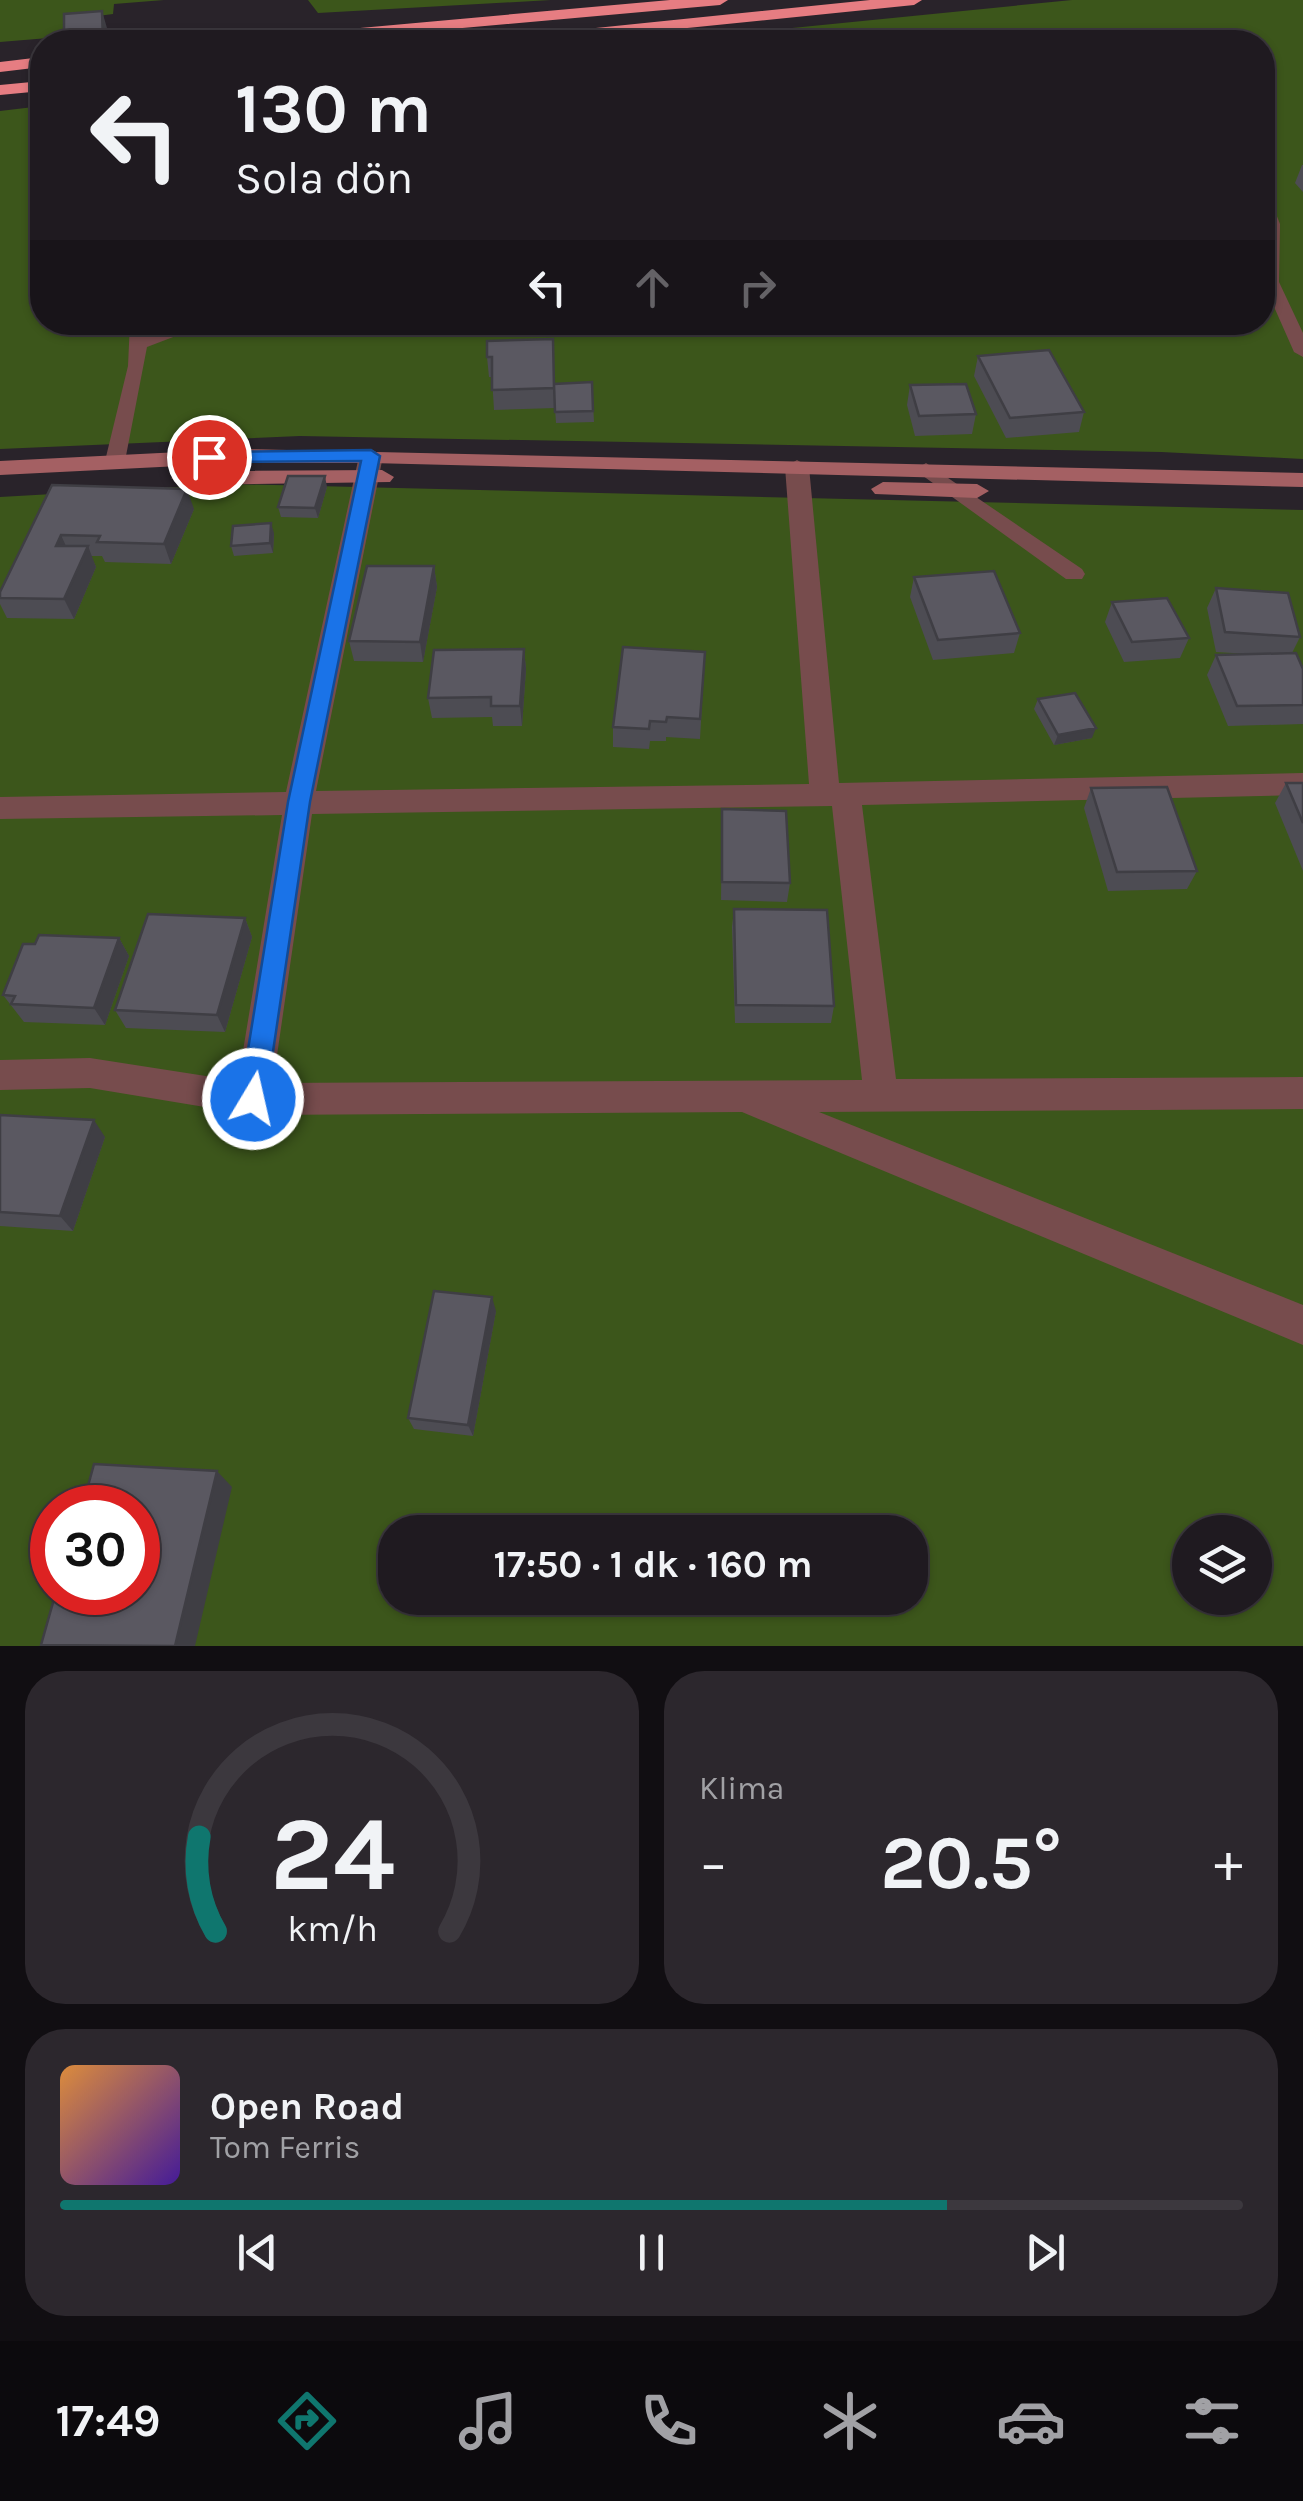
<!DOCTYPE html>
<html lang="tr">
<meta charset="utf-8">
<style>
body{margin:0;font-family:Karla,sans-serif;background:#2c272d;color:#f1f3f6;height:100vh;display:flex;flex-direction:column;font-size:38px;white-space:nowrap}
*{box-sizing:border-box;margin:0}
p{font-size:32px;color:#a1a1a5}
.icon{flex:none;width:55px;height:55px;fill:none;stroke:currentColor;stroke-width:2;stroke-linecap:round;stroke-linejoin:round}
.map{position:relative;height:1646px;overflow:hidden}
.side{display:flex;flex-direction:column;gap:25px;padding:25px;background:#110e12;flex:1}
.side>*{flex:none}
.banner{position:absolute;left:30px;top:30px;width:1245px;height:305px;border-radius:40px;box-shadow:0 2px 8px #0004,0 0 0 2px #3c383e;background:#1f1a20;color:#f1f3f6;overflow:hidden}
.tools{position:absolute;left:1172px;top:1515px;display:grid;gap:20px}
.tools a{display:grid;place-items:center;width:100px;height:100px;border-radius:50%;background:#1f1a20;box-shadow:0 2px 8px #0004,0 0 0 2px #3c383e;font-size:50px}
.speed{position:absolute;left:30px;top:1485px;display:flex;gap:20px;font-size:50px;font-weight:700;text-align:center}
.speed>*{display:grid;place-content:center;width:130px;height:130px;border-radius:50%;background:#1f1a20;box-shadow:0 2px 8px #0004,0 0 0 2px #3c383e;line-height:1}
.speed .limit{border:15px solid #d22;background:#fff;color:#111}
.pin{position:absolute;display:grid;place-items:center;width:85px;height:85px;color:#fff;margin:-42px;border:5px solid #fff;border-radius:50%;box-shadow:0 2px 10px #0007}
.me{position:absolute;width:110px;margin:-55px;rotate:9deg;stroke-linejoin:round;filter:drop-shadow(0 0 8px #0008)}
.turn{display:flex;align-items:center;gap:35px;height:210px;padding:0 40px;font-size:45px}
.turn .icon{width:130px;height:130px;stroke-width:2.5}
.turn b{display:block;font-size:70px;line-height:85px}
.lanes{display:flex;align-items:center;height:95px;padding:0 40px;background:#0003;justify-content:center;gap:50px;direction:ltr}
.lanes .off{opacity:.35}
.big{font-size:75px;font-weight:700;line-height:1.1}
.side .card{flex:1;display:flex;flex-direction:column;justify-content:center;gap:15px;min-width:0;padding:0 35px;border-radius:40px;background:#2c272d}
.side .dial{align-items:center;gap:0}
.dial svg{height:260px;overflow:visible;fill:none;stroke:#3c383e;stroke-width:7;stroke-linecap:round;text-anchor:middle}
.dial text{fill:#f1f3f6;stroke:none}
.song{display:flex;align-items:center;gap:30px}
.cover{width:120px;height:120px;border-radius:15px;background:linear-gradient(135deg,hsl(30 70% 55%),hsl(260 70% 35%))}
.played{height:10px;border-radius:5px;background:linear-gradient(90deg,#0f766e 75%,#3c383e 75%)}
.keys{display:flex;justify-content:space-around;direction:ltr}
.heat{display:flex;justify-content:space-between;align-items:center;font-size:55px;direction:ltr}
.side .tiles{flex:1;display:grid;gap:25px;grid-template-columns:1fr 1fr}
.card:last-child{grid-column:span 2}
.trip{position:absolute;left:378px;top:1515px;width:550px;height:100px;border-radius:40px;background:#1f1a20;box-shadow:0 2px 8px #0004,0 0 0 2px #3c383e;font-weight:700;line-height:100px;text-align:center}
.dock{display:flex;height:160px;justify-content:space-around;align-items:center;background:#0c0a0d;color:#a1a1a5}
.dock .icon{width:70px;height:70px}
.dock .active{color:#0f766e}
.dock b{font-size:45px;color:#f1f3f6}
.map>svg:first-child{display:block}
</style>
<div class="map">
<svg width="1303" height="1646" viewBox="0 0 1303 1646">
<rect width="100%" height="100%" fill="#29232a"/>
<path fill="#3c561b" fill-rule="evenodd" d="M0 0H164L114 4 113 14 90 17 85 35 0 42Z
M308 0H551L318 13Z
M1072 0H1303V459L1161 452 300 436 0 449V111L42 106V322H1262V42H651Z
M229 484 1303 510V1646H0V497ZM52 1508H138V1592H52ZM395 1532H910V1598H395ZM1190 1532H1255V1598H1190Z"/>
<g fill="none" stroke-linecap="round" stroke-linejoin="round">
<path fill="#774c4d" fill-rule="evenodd" d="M1263 196 1271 201 1280 224 1279 282 1303 333V357L1294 352 1263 282Z
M130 322H148L147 335 186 322 202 326 147 347 125 461 115 467 105 461 128 366Z
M926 463 1082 569 1085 574 1082 579H1066L919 473 916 469Z"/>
<path fill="#774c4d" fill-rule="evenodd" d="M371 449 383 456 316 791 809 784 785 467 797 460 809 467 839 783 1303 773V795L862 805 896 1079 1303 1077V1109L819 1112 1303 1305V1345L742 1112 253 1115 90 1088 0 1090V1060L90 1058 238 1081 282 815 0 819V797L286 792 359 456ZM832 806 862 1080 273 1083 312 814Z"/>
<path fill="#a46063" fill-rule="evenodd" d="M240 449 1303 473V487L371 463H240L0 475V461Z
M382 470 394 477 390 482 183 485 171 478 183 471Z
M883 482 977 484 989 491 977 498 875 494 871 489Z"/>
<path fill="#e67d82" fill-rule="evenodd" d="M670 0H728L720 5 306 42H252L260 37Z
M870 0H922L914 5 549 42H500L508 37Z
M42 57V67L0 72V62Z
M42 81V91L0 95V85Z"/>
</g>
<path fill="#4d4c53" d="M1302 165H1303V192L1295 183Z
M487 341 555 384 592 382 594 422 556 423 555 408 494 410 492 377H489L487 357Z
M978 356 1084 412 1079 432 1006 438 974 376Z
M910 385 976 414 972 434 915 436 907 405Z
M52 485 194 509 171 564 105 562 102 556H91L96 567 74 619 7 618 0 604V592Z
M327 487 318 518 281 517 278 507Z
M274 533 273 553 234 556 231 546Z
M434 566 437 587 423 662 354 661 349 641Z
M914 577 1020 633 1014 653 933 660 910 597Z
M1216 588 1300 637 1292 653 1303 669V724L1228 726 1207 675 1216 655 1249 654 1216 652 1207 608Z
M1112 602 1189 638 1180 658 1124 662 1105 622Z
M524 649 526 669 522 726H493L492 717 432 718 428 698Z
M705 652 700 739 666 737V741H650L649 749 613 747V727Z
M1038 699 1092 738 1054 745 1034 709Z
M1286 783H1303V871L1275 803Z
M1091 788 1197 871 1187 889 1108 891 1084 808Z
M722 809 790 883 787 902 721 900Z
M734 909 834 1006 831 1023H735L732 927Z
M245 918 252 937 225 1032 126 1028 115 1010Z
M119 938 129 956 105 1025 24 1022 3 995 35 944Z
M0 1115 105 1137 73 1231 0 1226Z
M496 1311 473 1436 414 1429 408 1418Z"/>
<path fill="#3f3e44" d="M102 11 107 28V42H103Z
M325 476 327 487 318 518 315 508Z
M187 489 194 509 171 564 164 544Z
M271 523 274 533 273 553 270 543Z
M61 535 70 555 56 546Z
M88 546 96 567 74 619 64 599Z
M434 566 437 587 423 662 420 642Z
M524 649 526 669 522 726 520 706Z
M1096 728 1092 738 1054 745 1058 735Z
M245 918 252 937 225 1032 217 1015Z
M119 938 129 956 105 1025 94 1008Z
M94 1120 105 1137 73 1231 60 1216Z
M492 1297 496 1311 473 1436 468 1425Z
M217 1471 232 1487 195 1646H175Z"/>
<path fill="#5a5861" stroke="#3f3e44" stroke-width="2.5" d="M102 11 103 42H64V14Z
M553 339 554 388 492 390V357H487V341Z
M1049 350 1084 412 1010 418 978 356Z
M592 382 593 411 555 412 554 384Z
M966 384 976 414 919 416 910 385Z
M288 476H325L315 508 278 507Z
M52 485 187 489 164 544 97 542 100 536 61 535 56 546H88L64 599 0 598V592Z
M271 523 270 543 231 546 233 526Z
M367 566H434L420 642 349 641Z
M994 571 1020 633 938 640 914 577Z
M1216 588 1288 593 1300 637 1225 632Z
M1167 598 1189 638 1132 642 1112 602Z
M623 647 705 652 700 719 667 717 666 722 650 721 649 729 613 727Z
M524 649 520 706H491V697L428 698 434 650Z
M1296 653 1303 669V705L1237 706 1216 655Z
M1075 693 1096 728 1058 735 1038 699Z
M1286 783H1303V823Z
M1167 787 1197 871 1117 872 1091 788Z
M722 809 786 811 790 883 722 882Z
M734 909 827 910 834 1006 736 1005Z
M148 914 245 918 217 1015 115 1010Z
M39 935 119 938 94 1008 11 1004 15 996 3 995 23 944H35Z
M0 1115 94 1120 60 1216 0 1212Z
M434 1291 492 1297 468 1425 408 1418Z
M94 1464 217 1471 175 1646 41 1645 56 1592H138V1508H82Z"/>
<path fill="#1a73e8" stroke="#114b97" stroke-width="2.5" d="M371 450 380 456 310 802 266 1099 262 1108 253 1111 244 1108 240 1099 288 802 361 461 209 462 200 457 209 452Z"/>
</svg>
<div class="tools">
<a><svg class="icon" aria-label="layers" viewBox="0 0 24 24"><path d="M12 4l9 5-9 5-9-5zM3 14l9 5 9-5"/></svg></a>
</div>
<div class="speed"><div class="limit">30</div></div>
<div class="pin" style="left:209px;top:457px;background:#d93025"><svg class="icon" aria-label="arrive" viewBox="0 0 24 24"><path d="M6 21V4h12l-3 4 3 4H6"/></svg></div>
<svg class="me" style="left:253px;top:1099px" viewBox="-20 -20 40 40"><circle r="17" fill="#1a73e8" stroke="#fff" stroke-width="3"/><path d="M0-11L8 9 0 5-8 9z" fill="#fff"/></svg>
<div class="trip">17:50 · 1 dk · 160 m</div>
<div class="banner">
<div class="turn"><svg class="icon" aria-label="left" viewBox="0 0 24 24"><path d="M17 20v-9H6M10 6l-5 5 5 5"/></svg><div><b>130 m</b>Sola dön</div></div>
<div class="lanes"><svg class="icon" aria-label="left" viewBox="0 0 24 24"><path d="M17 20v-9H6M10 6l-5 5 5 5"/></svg><svg class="icon off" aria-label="ahead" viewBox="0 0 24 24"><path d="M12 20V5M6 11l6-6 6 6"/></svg><svg class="icon off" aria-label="right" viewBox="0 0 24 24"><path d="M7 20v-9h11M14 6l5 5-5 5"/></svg></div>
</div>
</div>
<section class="side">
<div class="tiles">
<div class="card dial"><svg viewBox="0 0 100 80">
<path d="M14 69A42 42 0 1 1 86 69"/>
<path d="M14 69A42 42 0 0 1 9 40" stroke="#0f766e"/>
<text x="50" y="56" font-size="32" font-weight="700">24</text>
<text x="50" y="72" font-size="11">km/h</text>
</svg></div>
<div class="card"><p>Klima</p>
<div class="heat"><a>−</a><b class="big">20.5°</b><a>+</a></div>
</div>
<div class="card">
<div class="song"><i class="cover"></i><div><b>Open Road</b><p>Tom Ferris</p></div></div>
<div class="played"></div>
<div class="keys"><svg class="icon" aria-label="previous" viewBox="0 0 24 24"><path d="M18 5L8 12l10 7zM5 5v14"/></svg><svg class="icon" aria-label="pause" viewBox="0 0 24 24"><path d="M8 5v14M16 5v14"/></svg><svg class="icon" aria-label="next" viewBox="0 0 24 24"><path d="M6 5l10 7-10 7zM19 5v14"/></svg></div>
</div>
</div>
</section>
<nav class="dock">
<b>17:49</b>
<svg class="icon active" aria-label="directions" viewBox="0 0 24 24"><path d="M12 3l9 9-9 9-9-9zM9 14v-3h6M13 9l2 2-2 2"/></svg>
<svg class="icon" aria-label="music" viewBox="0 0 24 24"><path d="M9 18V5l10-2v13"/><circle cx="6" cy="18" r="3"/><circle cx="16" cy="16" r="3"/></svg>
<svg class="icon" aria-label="phone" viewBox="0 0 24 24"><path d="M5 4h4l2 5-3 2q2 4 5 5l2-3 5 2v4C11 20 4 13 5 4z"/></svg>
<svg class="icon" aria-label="climate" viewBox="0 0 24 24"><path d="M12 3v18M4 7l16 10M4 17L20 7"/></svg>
<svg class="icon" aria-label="car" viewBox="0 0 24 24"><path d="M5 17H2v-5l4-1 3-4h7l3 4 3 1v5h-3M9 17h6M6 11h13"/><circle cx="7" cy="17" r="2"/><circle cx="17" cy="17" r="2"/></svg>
<svg class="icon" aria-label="filters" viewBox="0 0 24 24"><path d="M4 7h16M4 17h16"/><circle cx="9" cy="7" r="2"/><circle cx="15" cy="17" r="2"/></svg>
</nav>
